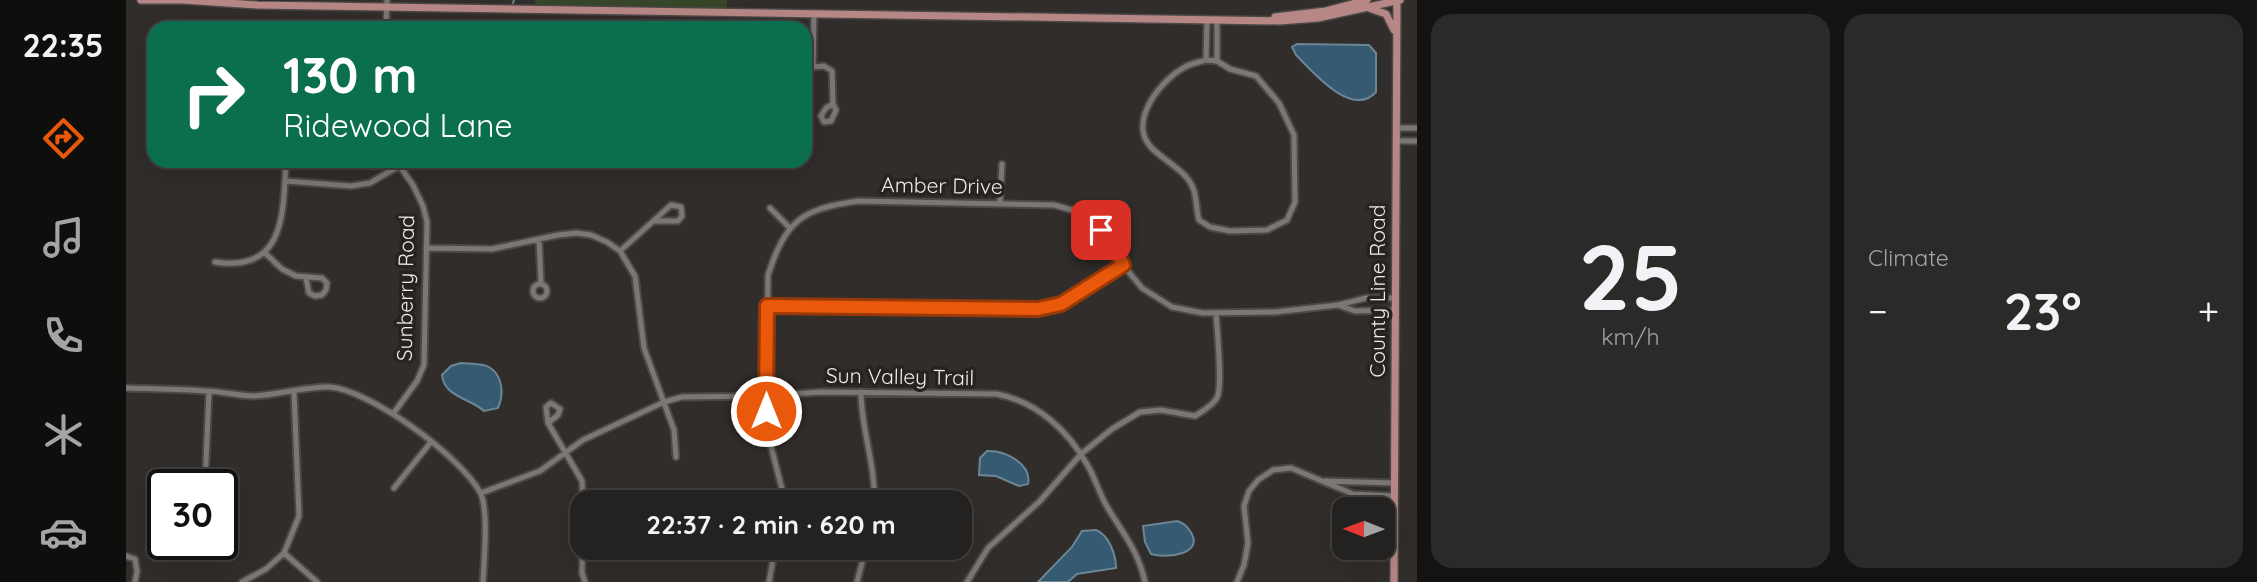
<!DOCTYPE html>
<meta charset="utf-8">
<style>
body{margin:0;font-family:Quicksand,sans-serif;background:#2c2a29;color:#f1f3f6;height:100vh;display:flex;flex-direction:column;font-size:26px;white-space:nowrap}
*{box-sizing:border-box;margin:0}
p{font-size:23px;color:#a3a4a5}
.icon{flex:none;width:38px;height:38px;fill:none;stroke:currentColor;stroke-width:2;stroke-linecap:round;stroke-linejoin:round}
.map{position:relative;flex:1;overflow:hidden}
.drawer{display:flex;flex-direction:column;gap:14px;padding:14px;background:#141312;width:840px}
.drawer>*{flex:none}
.hud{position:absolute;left:21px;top:21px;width:665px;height:147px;border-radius:21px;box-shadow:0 7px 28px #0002,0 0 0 2px #413f3e;background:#0b6e4f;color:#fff;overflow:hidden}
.needle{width:46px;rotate:271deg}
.tools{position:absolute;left:1206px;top:497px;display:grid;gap:14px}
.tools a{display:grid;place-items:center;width:63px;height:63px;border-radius:14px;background:#242220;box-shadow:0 7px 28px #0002,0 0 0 2px #413f3e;font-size:35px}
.speed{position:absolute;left:21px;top:469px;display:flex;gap:14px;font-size:35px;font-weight:700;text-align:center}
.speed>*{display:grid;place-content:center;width:91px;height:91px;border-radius:50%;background:#242220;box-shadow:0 7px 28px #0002,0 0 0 2px #413f3e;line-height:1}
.speed .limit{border:4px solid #111;border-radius:10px;background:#fff;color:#111}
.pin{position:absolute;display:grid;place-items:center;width:60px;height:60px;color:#fff;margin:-30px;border-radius:14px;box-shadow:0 4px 10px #0006}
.me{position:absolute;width:77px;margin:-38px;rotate:0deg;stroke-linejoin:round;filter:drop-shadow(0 0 5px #0008)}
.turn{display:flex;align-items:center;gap:24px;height:147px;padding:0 21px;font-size:32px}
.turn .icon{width:91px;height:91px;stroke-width:2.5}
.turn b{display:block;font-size:49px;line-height:60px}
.big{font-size:52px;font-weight:800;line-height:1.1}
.drawer .widget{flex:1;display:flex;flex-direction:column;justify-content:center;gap:10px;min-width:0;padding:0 24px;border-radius:21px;background:#2c2a29}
.drawer .dial{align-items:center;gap:0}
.dial b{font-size:91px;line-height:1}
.heat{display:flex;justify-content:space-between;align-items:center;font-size:38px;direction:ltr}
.drawer .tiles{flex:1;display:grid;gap:14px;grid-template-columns:repeat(2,1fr)}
.trip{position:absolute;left:444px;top:490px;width:402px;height:70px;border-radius:21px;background:#242220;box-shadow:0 7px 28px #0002,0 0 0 2px #413f3e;font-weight:800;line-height:70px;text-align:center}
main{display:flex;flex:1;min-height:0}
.tab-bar{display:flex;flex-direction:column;width:126px;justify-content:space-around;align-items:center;background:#0e0e0d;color:#a3a4a5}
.tab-bar .icon{width:49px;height:49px}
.tab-bar .active{color:#ea580c}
.tab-bar b{font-size:32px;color:#f1f3f6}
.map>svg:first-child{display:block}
</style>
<main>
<nav class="tab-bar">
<b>22:35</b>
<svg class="icon active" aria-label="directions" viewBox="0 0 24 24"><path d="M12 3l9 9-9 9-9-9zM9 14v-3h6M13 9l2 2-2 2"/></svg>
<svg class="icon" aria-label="music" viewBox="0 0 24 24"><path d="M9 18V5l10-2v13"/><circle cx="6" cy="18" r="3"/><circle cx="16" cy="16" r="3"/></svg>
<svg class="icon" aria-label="phone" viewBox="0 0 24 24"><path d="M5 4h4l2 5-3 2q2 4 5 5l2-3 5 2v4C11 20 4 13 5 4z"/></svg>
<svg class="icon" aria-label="climate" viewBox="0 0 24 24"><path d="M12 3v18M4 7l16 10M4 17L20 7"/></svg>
<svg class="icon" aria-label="car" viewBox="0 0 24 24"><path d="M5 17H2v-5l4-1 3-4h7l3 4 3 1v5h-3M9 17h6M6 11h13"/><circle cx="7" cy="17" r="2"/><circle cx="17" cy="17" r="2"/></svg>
</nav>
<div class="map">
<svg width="1291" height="582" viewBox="0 0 1291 582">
<rect width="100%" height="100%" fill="#302d2b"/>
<path fill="#374628" d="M409 0H601V12L410 9Z"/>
<path fill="#355a72" stroke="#6c8696" stroke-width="2" d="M1171 44 1243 45 1250 53V92C1226 119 1186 71 1170 55L1166 47Z
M335 363C342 364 356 363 363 367 377 375 378 395 372 408L358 411C344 398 318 397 316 375L325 366Z
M861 451C879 450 906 464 902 484L893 486 870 476 853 475 854 458Z
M1051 521C1058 523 1061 526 1064 531 1080 554 1041 559 1025 554L1019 542 1017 526Z
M970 530C983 535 990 555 990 568L951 574 942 582H912L946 547 956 531Z"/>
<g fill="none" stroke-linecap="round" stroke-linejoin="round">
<path stroke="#6c8696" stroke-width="2" d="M387 3 388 0"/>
<defs>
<path id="minor" d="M260 28 261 0
M1080 60 1091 61 1104 69 1130 76 1153 103 1168 135 1169 202 1161 220 1141 230 1104 231 1084 227 1073 220C1070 210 1071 197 1067 188 1060 170 1036 160 1024 146 1002 120 1036 79 1059 67 1066 63 1074 62 1080 60Z
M1080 60 1081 21
M1091 61V21
M687 67 698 66 706 71 707 104 710 110 705 121 698 122 695 116 700 108 707 104
M679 70 687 67 688 13
M1270 128H1291
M1270 141H1291
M160 181 225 186 244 183 273 166
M874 203 876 164
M644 208 663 227
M413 239 415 283
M300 248 366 249 432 235 451 233 465 235 481 242 494 251 509 276 518 348 548 430 550 457
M494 251 545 205 555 207 556 216 552 221H527
M139 253 156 269 170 276 196 278 201 283 200 290 196 295 189 296 183 293 180 278
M89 262C160 273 157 212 160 161
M407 291a7 7 0 1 1 14 0a7 7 0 1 1-14 0Z
M1212 305 1229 311 1269 310
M641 306 912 309 935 304 997 265
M0 388C27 389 54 389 80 391 96 391 112 396 128 396 151 395 182 386 203 387 243 389 334 456 354 492 363 508 358 561 357 582
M735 392C735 430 750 465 748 502
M267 414 291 381 298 365 301 222 297 206 287 185 270 161
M422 423 432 415 434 409 425 403 420 407 422 423 456 481 457 502
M1199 481 1269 483
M79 485 83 391
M268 488 305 442
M355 493 414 471 457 440 538 402 556 397 640 396 695 392 871 394C911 402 942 430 962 466 970 480 974 496 983 510 999 536 1012 551 1019 582
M656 502V489L640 427 642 275C660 220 676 209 732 201L928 205 949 211 964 220 985 240 997 265 1016 288 1046 307 1077 313 1149 312 1212 305 1240 298H1269
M457 527 456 573 459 582
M158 553 191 582
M0 556 9 559 11 571 9 582
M116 582 140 569 158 553 173 516 168 392
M643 582 649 548
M731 582 740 548
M841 582 862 548 914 501 955 454 986 429 1014 412 1035 410 1069 416C1077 411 1086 406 1091 398 1097 386 1091 330 1090 313
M1111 582 1118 565 1122 543 1118 506 1123 491 1132 480 1147 470 1165 468 1227 494 1269 496"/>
<path id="major" d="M15 0H56
M57 0 131 5 1154 21 1192 18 1274 0
M1243 8 1260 14 1268 30
M1149 17 1200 11 1241 0
M1268 582 1271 0"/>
</defs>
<use href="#minor" stroke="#4b4847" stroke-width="9"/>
<use href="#major" stroke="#4b4847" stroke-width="10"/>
<use href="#minor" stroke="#7b7775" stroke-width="5"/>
<use href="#major" stroke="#b68785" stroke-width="7"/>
</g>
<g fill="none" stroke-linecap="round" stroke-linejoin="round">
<defs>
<path id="route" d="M640 411 641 306 912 309 935 304 997 265 985 240 975 230"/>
</defs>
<use href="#route" stroke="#983908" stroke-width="18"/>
<use href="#route" stroke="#ea580c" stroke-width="12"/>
</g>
<g text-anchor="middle" stroke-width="7" stroke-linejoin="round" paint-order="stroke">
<g font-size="21" fill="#eeebea" stroke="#262321">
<text transform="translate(816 186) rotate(1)" y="7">Amber Drive</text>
<text transform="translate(280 288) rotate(-89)" y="7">Sunberry Road</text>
<text transform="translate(1252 291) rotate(-90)" y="7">County Line Road</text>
<text transform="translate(774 377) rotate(1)" y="7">Sun Valley Trail</text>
</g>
</g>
</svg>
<div class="tools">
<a><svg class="needle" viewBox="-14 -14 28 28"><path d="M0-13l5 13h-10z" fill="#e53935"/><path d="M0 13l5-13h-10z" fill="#a3a4a5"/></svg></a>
</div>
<div class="speed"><div class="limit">30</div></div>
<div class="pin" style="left:975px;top:230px;background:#d93025"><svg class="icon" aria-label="arrive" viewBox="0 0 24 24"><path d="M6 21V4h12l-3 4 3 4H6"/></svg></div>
<svg class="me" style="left:640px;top:411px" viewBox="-20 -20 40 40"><circle r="17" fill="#ea580c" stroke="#fff" stroke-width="3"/><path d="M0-11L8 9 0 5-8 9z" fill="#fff"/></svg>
<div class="trip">22:37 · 2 min · 620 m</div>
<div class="hud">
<div class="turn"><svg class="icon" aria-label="right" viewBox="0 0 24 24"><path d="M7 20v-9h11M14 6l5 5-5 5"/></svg><div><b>130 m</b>Ridewood Lane</div></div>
</div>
</div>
<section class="drawer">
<div class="tiles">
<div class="widget dial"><b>25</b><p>km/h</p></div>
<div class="widget"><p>Climate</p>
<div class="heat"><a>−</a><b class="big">23°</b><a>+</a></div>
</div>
</div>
</section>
</main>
